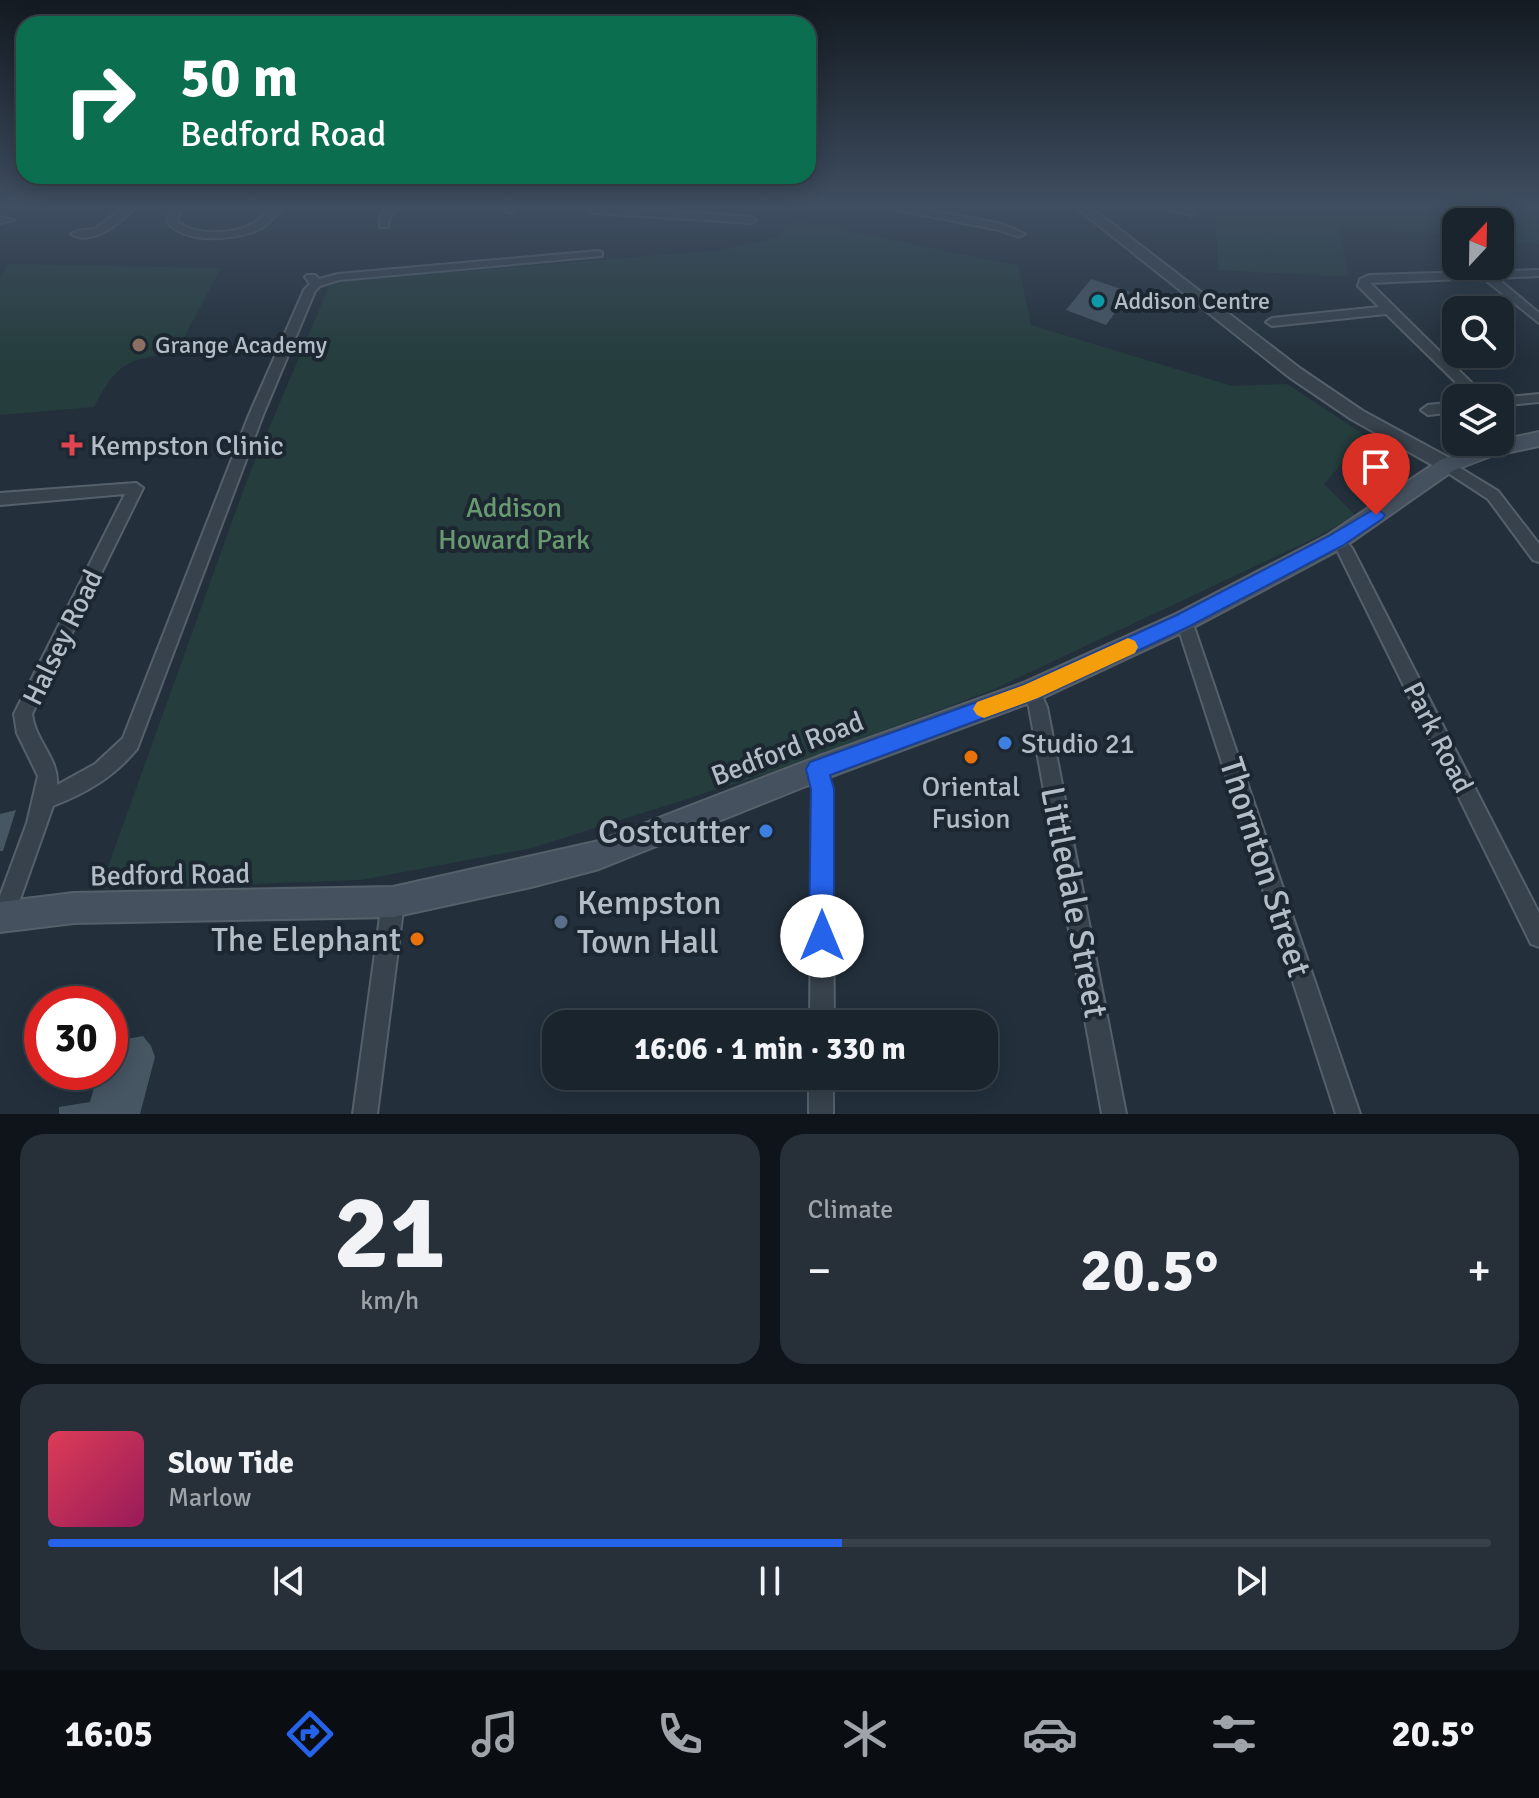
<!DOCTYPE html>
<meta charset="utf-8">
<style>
body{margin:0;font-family:Signika,sans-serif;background:#273039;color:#f1f3f6;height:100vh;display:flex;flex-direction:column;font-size:30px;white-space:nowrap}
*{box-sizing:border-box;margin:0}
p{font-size:26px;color:#9fa4aa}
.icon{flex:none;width:44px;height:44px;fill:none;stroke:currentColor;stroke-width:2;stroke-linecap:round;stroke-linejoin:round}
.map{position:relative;height:1114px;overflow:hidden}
.details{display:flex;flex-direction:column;gap:20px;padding:20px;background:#0e1419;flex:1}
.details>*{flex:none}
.guide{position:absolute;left:16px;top:16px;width:800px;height:168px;border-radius:24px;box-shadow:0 4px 20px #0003,0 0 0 2px #384149;background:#0b6e4f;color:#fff;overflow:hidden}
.needle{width:52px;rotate:22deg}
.buttons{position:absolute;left:1442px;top:208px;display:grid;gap:16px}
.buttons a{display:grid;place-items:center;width:72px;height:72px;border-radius:16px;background:#1a242d;box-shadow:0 4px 20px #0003,0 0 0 2px #384149;font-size:40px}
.speed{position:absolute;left:24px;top:986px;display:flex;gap:16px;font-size:40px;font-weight:700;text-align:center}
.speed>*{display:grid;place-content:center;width:104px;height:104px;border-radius:50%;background:#1a242d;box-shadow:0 4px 20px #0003,0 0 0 2px #384149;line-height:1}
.speed .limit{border:12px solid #d22;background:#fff;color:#111}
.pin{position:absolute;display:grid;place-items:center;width:68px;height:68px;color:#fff;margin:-82px -34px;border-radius:50% 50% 50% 0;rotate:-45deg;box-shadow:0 0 8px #0007}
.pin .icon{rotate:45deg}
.me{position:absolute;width:88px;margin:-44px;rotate:0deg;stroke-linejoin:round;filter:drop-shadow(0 0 6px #0008)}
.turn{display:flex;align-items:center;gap:28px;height:168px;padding:0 32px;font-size:36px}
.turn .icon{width:104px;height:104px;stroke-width:2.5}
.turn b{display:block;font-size:56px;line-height:68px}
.big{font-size:60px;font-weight:700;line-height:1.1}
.details .card{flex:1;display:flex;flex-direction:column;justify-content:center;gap:12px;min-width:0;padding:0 28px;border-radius:24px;background:#273039}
.details .dial{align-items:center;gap:0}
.dial b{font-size:104px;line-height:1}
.song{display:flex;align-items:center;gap:24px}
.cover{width:96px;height:96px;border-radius:12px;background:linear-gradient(135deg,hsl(350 70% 55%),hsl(330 70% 35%))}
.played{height:8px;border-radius:4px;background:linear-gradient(90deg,#2563eb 55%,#384149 55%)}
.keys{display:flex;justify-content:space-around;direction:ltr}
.heat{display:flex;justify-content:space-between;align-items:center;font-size:44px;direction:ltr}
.details .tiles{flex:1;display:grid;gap:20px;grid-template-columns:1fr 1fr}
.card:last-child{grid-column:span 2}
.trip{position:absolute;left:542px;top:1010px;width:456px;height:80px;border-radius:24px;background:#1a242d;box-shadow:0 4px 20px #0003,0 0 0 2px #384149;font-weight:700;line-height:80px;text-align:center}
.tab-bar{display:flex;height:128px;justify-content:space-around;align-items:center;background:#0a0e12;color:#9fa4aa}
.tab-bar .icon{width:56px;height:56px}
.tab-bar .selected{color:#2563eb}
.tab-bar b{font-size:36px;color:#f1f3f6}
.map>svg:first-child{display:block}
</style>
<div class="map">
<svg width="1539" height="1114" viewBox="0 0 1539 1114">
<rect width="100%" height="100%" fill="#23303c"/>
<path fill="#253d3d" d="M1215 205H1537L1539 244 1500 240V222H1456V236L1339 224 1348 277 1218 270Z
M792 219 1019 266 1031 325 1232 386 1287 384 1366 436 1324 484 1355 515 1317 537 990 691 769 773 532 848 361 880 100 889 247 480 331 282 722 250 779 237Z
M9 264 221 268 176 353C127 359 117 363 94 407L0 415V276Z"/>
<path fill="#465663" d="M1091 279 1130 292 1106 325 1066 310Z
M16 810 3 851H0V814Z
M143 1036 151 1046 155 1057 140 1114H59V1107L90 1102 98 1072H110V1042Z"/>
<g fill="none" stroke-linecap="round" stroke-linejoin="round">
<defs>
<path id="minor" d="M126 205H138C123 220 93 248 71 234L77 231 95 229Z
M173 205H183L177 221C194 236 234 235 254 223 261 219 267 211 273 205H286C279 212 271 221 263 227 242 241 181 245 167 221Z
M389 205H400L390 217 388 227H380V216Z
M508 205H518L510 213 505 210Z
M591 205 751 217 756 220 751 223 594 213 589 210Z
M904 205 1002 224 1025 234 1019 237 999 230 893 209 888 206Z
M1150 205H1171L1196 212 1191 215Z
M0 217 14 220 0 223Z
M598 251 602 252V256L339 280 320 286 315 291 263 415 137 749C114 777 86 793 53 806L11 925 0 927V896L27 823 38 776 17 733 14 714 125 494 0 505V493L136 483 143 488 32 714C35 741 59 758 57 785L95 764 123 738 249 415 304 290 310 284 305 277 307 275H315L319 279 338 274Z
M1539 270V276L1497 278 1539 313V323L1483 278 1370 283 1487 398H1472L1386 314 1272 326 1266 322 1272 318 1379 307 1358 286 1360 279 1369 275Z
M1539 394V402L1500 406 1498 398Z
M1456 402V412L1428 415 1421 410 1428 405Z
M1447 460 1498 491 1539 544V562L1533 560 1488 499 1442 469 1440 465Z
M1336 535 1342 537 1352 548 1539 913V947L1531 944 1338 552 1328 541Z
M1184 614 1190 616 1192 621 1360 1114H1336L1176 621 1178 616Z
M1031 683 1037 685 1047 707 1126 1114H1102L1029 707 1022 691 1025 685Z
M817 760 824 763 832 789 834 1024H810L812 789 807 769 810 763Z
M393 891 401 894 404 902 377 1114H353L382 902 385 894Z
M809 1076H833V1114H809Z"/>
<path id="tertiary" d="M1073 205H1088L1301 369 1363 411 1453 460 1456 465 1453 470H1441L1351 419 1289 377Z"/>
<path id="secondary" d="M1539 432V446L1491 456 1454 470 1344 547 1192 628 1040 699 821 780 599 869 531 887 393 917 74 923 0 932V902L74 893 393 887 599 841 817 757 1023 683 1176 614 1328 535 1440 460 1487 443Z"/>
</defs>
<use href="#minor" stroke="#55606a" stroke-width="4"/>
<use href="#tertiary" stroke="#55606a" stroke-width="4"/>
<use href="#secondary" stroke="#55606a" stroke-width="4"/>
<use href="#minor" fill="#37424c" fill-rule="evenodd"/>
<use href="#tertiary" fill="#37424c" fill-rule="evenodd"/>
<use href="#secondary" fill="#45515f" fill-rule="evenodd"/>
</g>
<linearGradient id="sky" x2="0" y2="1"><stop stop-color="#131a21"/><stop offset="0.57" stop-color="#3f4e61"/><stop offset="1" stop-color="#3f4e61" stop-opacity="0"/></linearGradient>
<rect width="1539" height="361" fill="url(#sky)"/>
<path fill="#2563eb" stroke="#184099" stroke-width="2" d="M1376 508 1385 515 1382 519 1342 546 1190 626 1038 698 830 775 834 789V936L831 945 822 948 813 945 809 936 811 789 806 769 810 762 1024 685 1177 615 1329 536Z"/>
<path fill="#f59e0b" d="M1128 638 1135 641 1138 647 1135 653 1038 698 984 718 977 715 973 709 977 702 1024 685Z"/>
<circle fill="#0f9aa8" stroke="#1c2731" stroke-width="3" cx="1098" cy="301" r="8"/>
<circle fill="#8d6e63" stroke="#1c2731" stroke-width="3" cx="139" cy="345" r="8"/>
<path fill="#e0444e" stroke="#1c2731" stroke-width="3" d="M68 433h8v8h8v8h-8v8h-8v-8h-8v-8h8z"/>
<g fill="#3f7fe0" stroke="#1c2731" stroke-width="3">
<circle cx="1005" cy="743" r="8"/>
<circle cx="766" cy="831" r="8"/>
</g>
<g fill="#e8710a" stroke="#1c2731" stroke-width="3">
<circle cx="971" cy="757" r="8"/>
<circle cx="417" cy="939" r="8"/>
</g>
<circle fill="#5c6f8a" stroke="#1c2731" stroke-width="3" cx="561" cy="922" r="8"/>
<g text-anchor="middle" stroke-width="8" stroke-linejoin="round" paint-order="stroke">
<g font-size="24" fill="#b2bdc8" stroke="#1c2731" text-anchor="start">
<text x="1114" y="309">Addison Centre</text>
<text x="155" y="353">Grange Academy</text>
</g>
<g font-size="28" fill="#b2bdc8" stroke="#1c2731" text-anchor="start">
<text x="90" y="455">Kempston Clinic</text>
<text x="1021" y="753">Studio 21</text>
<text x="971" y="796" text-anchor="middle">Oriental<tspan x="971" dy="32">Fusion</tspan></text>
</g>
<g font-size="28" fill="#699970" stroke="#1c2731">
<text x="514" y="517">Addison<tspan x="514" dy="32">Howard Park</tspan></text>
</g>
<g font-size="28" fill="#b2bdc8" stroke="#1c2731">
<text transform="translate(62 637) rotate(-64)" y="10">Halsey Road</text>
<text transform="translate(1439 737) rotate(63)" y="10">Park Road</text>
<text transform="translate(787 748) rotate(-21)" y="10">Bedford Road</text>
<text transform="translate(170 874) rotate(-1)" y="10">Bedford Road</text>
</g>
<g font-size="34" fill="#b2bdc8" stroke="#1c2731" text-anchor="end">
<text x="750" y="843">Costcutter</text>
<text x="577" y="914" text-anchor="start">Kempston<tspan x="577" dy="39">Town Hall</tspan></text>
<text x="401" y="951">The Elephant</text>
</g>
<g font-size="34" fill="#b2bdc8" stroke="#1c2731">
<text transform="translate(1266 867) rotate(72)" y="12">Thornton Street</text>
<text transform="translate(1075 902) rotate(79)" y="12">Littledale Street</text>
</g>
</g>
</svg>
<div class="buttons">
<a><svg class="needle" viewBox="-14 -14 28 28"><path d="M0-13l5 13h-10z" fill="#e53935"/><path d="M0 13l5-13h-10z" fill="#9fa4aa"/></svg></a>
<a><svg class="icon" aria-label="search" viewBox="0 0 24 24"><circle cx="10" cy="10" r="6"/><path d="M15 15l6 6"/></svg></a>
<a><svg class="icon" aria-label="layers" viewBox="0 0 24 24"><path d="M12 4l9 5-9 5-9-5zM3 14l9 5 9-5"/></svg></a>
</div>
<div class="speed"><div class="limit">30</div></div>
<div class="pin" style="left:1376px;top:515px;background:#d93025"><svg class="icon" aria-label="arrive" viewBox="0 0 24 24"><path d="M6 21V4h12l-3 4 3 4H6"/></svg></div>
<svg class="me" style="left:822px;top:936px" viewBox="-20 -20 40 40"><circle r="19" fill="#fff"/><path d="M0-13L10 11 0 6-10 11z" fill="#2563eb"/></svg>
<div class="trip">16:06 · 1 min · 330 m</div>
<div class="guide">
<div class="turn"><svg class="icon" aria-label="right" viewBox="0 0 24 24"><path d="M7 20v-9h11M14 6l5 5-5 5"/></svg><div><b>50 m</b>Bedford Road</div></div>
</div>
</div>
<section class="details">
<div class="tiles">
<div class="card dial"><b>21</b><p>km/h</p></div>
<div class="card"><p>Climate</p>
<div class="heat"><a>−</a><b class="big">20.5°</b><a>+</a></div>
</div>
<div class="card">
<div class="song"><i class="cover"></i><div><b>Slow Tide</b><p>Marlow</p></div></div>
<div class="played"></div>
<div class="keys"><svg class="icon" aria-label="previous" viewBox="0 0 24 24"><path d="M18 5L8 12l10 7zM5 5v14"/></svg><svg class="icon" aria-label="pause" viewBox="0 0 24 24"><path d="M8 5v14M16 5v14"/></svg><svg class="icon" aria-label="next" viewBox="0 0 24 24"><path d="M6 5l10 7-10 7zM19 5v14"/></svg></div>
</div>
</div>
</section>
<nav class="tab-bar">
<b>16:05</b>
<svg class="icon selected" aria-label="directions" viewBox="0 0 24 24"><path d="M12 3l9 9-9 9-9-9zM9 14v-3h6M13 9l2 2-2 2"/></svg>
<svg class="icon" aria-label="music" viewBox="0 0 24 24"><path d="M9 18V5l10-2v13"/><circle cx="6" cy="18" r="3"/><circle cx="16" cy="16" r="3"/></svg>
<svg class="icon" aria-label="phone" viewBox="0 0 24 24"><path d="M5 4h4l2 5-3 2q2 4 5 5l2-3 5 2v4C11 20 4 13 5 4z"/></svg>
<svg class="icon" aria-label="climate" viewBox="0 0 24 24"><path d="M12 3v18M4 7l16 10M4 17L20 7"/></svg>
<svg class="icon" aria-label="car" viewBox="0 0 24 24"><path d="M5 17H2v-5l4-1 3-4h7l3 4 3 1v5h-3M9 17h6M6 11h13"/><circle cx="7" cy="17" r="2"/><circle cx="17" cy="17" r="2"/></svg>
<svg class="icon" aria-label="filters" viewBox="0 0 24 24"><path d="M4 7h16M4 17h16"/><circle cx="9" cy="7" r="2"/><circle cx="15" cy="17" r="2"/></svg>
<b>20.5°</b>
</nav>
